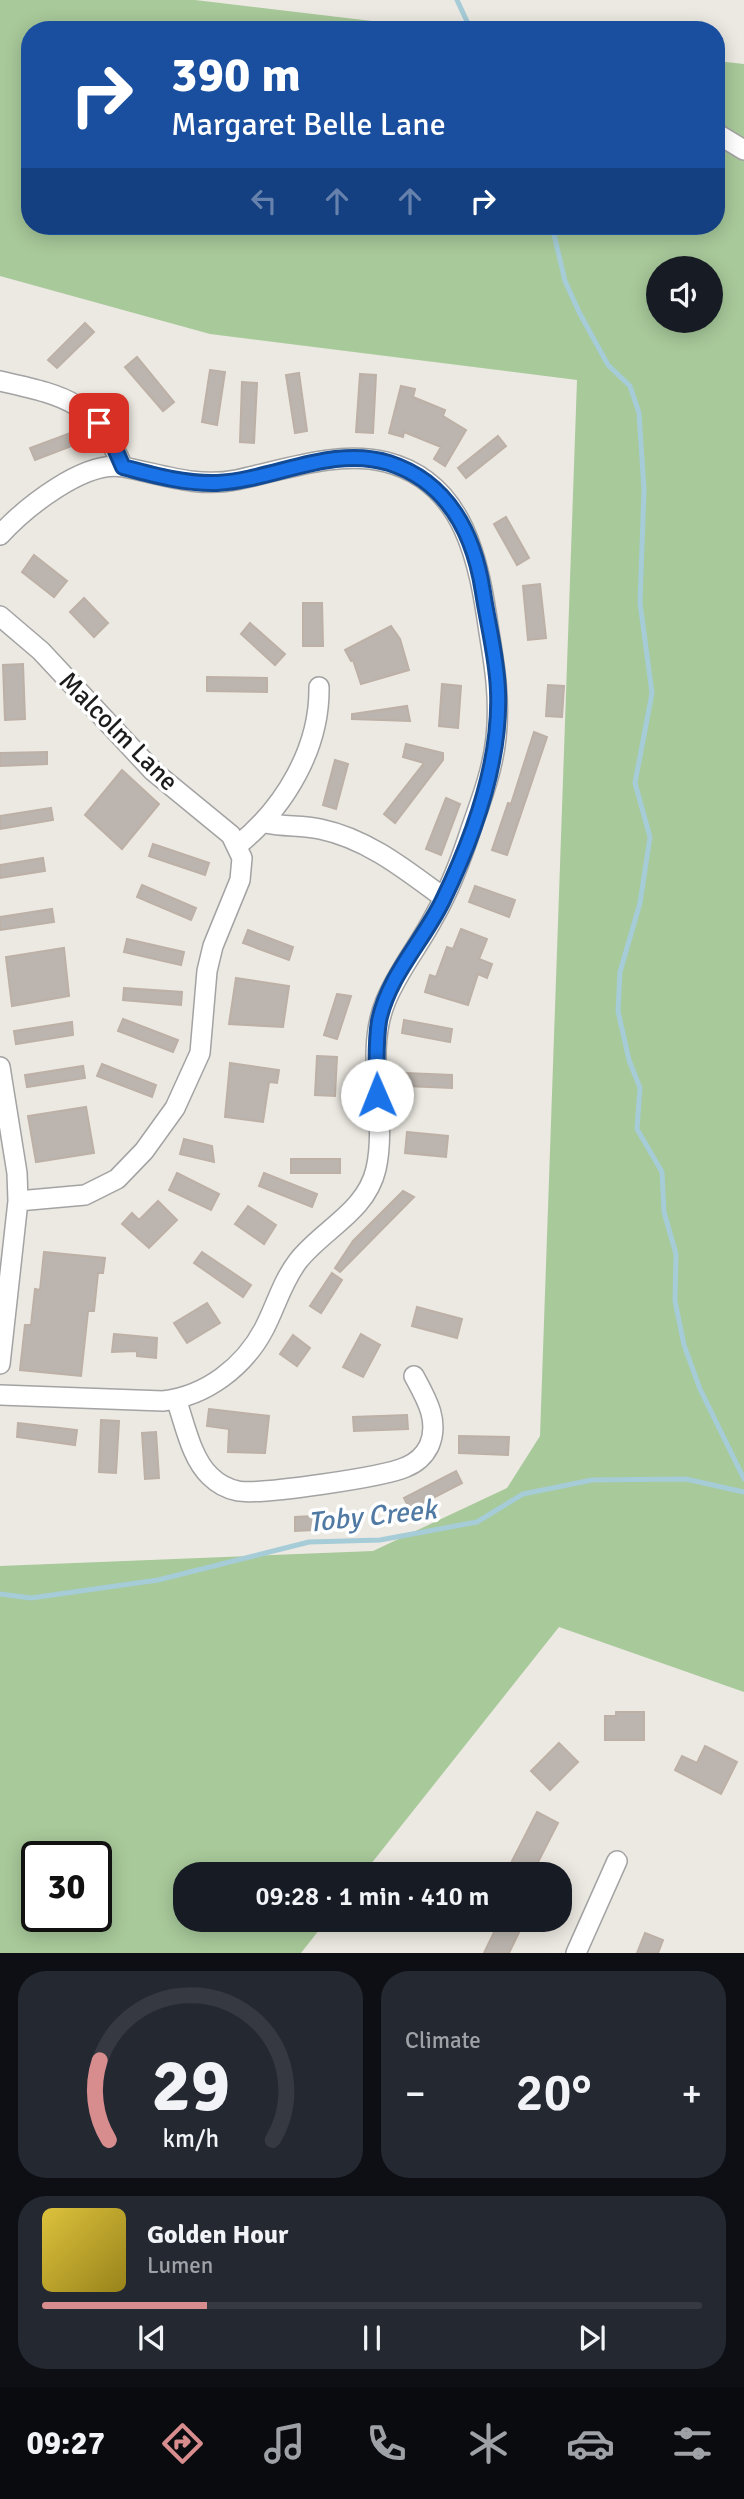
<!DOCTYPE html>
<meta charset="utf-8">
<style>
body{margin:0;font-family:Signika,sans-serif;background:#242831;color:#f1f3f6;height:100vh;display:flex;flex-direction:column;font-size:26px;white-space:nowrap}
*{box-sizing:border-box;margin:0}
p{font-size:23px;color:#9ea1a6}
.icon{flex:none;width:38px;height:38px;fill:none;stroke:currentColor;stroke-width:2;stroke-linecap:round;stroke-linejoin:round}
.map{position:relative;height:1953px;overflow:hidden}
.drawer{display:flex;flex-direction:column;gap:18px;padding:18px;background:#0d0f14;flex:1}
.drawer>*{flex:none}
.top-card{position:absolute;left:21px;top:21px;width:704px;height:214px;border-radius:28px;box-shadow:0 4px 18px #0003;background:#1a4fa0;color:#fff;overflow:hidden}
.controls{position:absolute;left:646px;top:256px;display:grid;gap:14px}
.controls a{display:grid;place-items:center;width:77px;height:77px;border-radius:50%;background:#171b24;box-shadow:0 4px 18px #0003;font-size:35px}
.speed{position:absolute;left:21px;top:1841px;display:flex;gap:14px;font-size:35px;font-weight:700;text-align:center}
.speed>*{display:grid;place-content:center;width:91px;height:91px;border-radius:50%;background:#171b24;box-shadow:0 4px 18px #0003;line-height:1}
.speed .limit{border:4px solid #111;border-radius:10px;background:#fff;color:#111}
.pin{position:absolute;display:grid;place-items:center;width:60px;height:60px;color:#fff;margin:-30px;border-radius:14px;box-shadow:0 4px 10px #0006}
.me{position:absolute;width:77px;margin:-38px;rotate:359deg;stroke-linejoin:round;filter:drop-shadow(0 0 5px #0008)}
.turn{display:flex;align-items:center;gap:24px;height:147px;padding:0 35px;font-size:32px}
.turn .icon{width:91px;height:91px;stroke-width:2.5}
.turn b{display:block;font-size:49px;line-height:60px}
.lanes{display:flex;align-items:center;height:66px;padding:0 35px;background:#0003;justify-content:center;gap:35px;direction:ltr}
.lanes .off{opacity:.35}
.big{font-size:52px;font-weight:600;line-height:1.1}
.drawer .card{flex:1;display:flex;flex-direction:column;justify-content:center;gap:10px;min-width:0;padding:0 24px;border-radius:28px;background:#242831}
.drawer .dial{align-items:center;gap:0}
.dial svg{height:182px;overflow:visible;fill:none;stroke:#363941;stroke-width:7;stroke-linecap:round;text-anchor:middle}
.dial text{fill:#f1f3f6;stroke:none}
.song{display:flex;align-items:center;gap:21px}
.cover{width:84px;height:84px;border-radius:10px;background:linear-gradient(135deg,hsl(50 70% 55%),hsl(50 70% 35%))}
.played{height:7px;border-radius:4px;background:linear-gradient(90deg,#d78c8e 25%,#363941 25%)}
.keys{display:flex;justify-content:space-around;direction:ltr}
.heat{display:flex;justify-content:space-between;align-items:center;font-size:38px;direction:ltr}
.drawer .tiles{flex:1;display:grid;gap:18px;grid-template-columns:1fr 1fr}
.card:last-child{grid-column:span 2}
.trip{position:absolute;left:173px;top:1862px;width:399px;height:70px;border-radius:28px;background:#171b24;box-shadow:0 4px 18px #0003;font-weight:600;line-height:70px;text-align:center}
.tab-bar{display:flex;height:112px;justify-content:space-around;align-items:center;background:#090b0e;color:#9ea1a6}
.tab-bar .icon{width:49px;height:49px}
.tab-bar .selected{color:#d78c8e}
.tab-bar b{font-size:32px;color:#f1f3f6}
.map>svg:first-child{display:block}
</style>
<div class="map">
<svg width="744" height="1953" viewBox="0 0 744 1953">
<rect width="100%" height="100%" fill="#ece9e2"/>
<path fill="#a8c99a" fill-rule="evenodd" d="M0 0H195L448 30H30V226H716V61L744 64V1692L559 1627 363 1874H186V1920H327L301 1953H0V1566L373 1551 507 1488 540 1436 577 380 210 334 0 276ZM658 268H710V320H658ZM37 1857H96V1916H37Z"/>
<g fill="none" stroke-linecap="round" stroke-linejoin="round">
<path stroke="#a5ccd7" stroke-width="5" d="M457 0 471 30
M552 226 565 281 579 312 608 365 630 386 639 413 644 490 640 603 652 693 635 783 650 837 640 903 620 972 618 1011 629 1060 640 1088 637 1129 662 1172 664 1212 676 1254 675 1301 684 1345 700 1389 744 1479
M0 1594 31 1598 158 1580 309 1542 380 1540 477 1522 523 1494 592 1480 686 1479 744 1492"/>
</g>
<path fill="#bcb5af" stroke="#bdb0a6" stroke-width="2" d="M85 323 94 332 57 368 48 360Z
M137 357 174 402 163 411 125 367Z
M210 370 225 372 217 425 202 422Z
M299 373 307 431 295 433 286 375Z
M360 374 376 375 373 433 356 432Z
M242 382 257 383 254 443 240 442Z
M401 386 415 389 413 397 445 410 443 416 466 430 445 466 434 459 441 447 404 432 403 437 389 433Z
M73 432 77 444 35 460 30 448Z
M498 436 506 446 466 478 458 468Z
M506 517 529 558 517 565 494 524Z
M34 555 67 581 54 597 22 572Z
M540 584 546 638 528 640 523 586Z
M84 598 108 623 94 637 70 612Z
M303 603H322L323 646H303Z
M250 623 285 654 275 665 241 634Z
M391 626 400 639 409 670 361 684 353 660 351 661 345 650Z
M23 664 25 719 5 720 3 665Z
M207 677 267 678V692L207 691Z
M442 684 461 686 458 728 439 726Z
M548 685 564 686 562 717 546 716Z
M407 706 410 721 352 719V714Z
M534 732 547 737 507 855 492 850 508 803 511 804Z
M406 744 443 753V760L395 823 384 814 424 763 403 757Z
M47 752V764L0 766V753Z
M335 760 348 764 336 809 323 805Z
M122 770 159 804 122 849 85 815Z
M446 798 460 804 441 855 426 849Z
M51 808 53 820 0 829V816Z
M153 844 209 863 205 875 149 856Z
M43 858 45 871 0 878V865Z
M142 885 196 908 191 920 137 897Z
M475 886 515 900 509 917 469 902Z
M52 909 54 922 0 930V917Z
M461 929 487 939 479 959 492 964 487 978 478 974 468 1005 425 992 430 975 436 977 447 947 453 949Z
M248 930 293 947 289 960 243 943Z
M127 939 184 952 181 965 124 952Z
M64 948 69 996 12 1006 6 957Z
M236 978 289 986 283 1027 229 1024Z
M124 988 182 992 181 1005 123 1000Z
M337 994 351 996 337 1039 324 1035Z
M123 1019 178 1040 173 1052 118 1031Z
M404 1020 452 1029 450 1042 402 1033Z
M72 1022 73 1035 16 1044 14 1031Z
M317 1056 337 1057 335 1096 315 1095Z
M230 1063 279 1070 277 1083 269 1082 263 1122 225 1117Z
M102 1064 156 1085 152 1097 97 1076Z
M83 1066 85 1078 27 1087 25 1075Z
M405 1073 452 1075V1088L405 1086Z
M86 1107 94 1153 36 1162 28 1116Z
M407 1132 448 1136 446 1157 405 1153Z
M184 1139 212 1146 214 1162 180 1154Z
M291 1159H340V1173H291Z
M177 1173 219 1194 211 1210 169 1190Z
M264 1173 317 1194 312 1207 259 1186Z
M403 1191 414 1197 340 1272 335 1268 353 1241Z
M158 1201 177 1220 149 1248 122 1224 132 1213 139 1220Z
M248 1206 276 1225 264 1244 235 1224Z
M44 1252 105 1258 103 1273H98L94 1311H88L81 1376 20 1370 25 1325H31L35 1289 40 1290Z
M202 1252 251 1285 243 1297 194 1263Z
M332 1273 342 1280 321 1313 310 1306Z
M207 1303 220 1323 187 1343 174 1323Z
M417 1307 462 1319 457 1338 412 1326Z
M114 1334 157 1338 156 1358 137 1356V1351L112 1352Z
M361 1334 380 1345 363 1377 343 1367Z
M293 1335 310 1348 297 1366 280 1354Z
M209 1409 269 1416 265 1453 228 1452 229 1429 207 1426Z
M407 1415 408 1429 354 1431 353 1417Z
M101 1420 119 1421 116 1473 99 1472Z
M18 1423 77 1430 75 1445 17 1437Z
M156 1432 159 1478 145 1479 142 1433Z
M459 1436 509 1437 508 1455 459 1453Z
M456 1471 462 1483 410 1510 404 1498Z
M354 1514 355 1528 295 1531V1517Z
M616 1712H644V1740H605V1716H616Z
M559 1743 578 1762 550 1790 531 1771Z
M705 1746 737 1762 721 1794 675 1770 682 1756 697 1763Z
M537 1812 558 1823 532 1874 511 1863Z
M500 1920H525L509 1953H484Z
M645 1933 663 1940 658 1953H637Z"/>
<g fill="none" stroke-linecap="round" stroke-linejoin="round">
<defs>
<path id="minor" d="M716 133 744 150
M0 381C66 396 94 401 123 467
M0 535C25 508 84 460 123 467 161 474 196 488 236 480 284 470 337 450 386 462 465 482 479 562 489 632 495 668 500 701 496 738 493 768 482 798 472 826 462 857 450 889 434 917 419 946 397 972 385 1003 364 1056 388 1115 376 1169 366 1212 323 1229 298 1261 282 1282 276 1306 264 1329 244 1367 206 1396 163 1401L0 1395
M0 616 41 651 153 771 231 835 242 858 240 880 213 946 207 971 200 1053 175 1108 144 1151 117 1179 85 1195 18 1201
M266 823C284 827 302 825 320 829 368 839 406 870 444 898
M238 845C285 807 320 748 319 687
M0 1067 17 1173 18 1201 0 1364
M176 1399C185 1424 191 1458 210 1476 217 1483 228 1489 238 1491 261 1495 384 1477 406 1467 416 1463 424 1456 429 1446 440 1421 426 1398 414 1376
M576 1953 617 1861"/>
</defs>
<use href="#minor" stroke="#a3a3a3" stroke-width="22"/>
<use href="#minor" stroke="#fff" stroke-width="19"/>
</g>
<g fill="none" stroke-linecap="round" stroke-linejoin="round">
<defs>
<path id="route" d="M99 423 112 442 123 467C153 475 185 484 217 483 274 480 332 445 389 463 448 482 474 534 483 592 488 625 497 658 498 691 501 761 473 838 443 900 424 940 388 976 379 1021 375 1046 377 1071 377 1095"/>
</defs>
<use href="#route" stroke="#114b97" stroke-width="18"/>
<use href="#route" stroke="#1a73e8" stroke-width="12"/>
</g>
<g text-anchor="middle" stroke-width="7" stroke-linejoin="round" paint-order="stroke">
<g font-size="26" fill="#1c1c1c" stroke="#fff">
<text transform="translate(119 731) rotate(45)" y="9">Malcolm Lane</text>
</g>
<g font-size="28" font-style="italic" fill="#507aa3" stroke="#fff">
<text transform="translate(372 1515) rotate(-6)" y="10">Toby Creek</text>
</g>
</g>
</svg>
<div class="controls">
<a><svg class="icon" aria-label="sound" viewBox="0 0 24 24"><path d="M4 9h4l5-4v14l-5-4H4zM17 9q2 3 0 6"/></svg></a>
</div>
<div class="speed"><div class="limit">30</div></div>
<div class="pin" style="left:99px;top:423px;background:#d93025"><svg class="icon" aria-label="arrive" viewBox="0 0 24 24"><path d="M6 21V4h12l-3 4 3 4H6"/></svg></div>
<svg class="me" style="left:377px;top:1095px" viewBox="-20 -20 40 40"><circle r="19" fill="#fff"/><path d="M0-13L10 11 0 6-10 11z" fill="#1a73e8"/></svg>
<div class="trip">09:28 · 1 min · 410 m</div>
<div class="top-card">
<div class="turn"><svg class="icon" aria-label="right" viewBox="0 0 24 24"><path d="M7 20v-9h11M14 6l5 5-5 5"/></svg><div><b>390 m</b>Margaret Belle Lane</div></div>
<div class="lanes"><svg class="icon off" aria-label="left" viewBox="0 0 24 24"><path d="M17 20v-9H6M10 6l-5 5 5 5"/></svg><svg class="icon off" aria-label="ahead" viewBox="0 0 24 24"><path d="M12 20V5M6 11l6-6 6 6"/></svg><svg class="icon off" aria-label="ahead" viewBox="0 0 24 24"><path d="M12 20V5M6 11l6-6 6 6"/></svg><svg class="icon" aria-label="right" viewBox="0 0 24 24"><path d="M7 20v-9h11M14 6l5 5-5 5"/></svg></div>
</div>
</div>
<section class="drawer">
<div class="tiles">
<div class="card dial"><svg viewBox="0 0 100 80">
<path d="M14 69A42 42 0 1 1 86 69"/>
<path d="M14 69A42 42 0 0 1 10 34" stroke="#d78c8e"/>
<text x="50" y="56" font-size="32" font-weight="700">29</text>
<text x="50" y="72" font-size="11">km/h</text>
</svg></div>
<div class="card"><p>Climate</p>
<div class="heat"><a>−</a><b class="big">20°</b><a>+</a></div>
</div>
<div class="card">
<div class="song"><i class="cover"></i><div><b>Golden Hour</b><p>Lumen</p></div></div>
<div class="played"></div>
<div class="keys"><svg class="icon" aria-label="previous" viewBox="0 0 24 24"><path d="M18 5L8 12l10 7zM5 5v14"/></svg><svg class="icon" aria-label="pause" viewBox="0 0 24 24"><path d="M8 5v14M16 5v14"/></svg><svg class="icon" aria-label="next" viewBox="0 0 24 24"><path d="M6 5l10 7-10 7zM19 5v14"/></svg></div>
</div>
</div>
</section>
<nav class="tab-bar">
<b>09:27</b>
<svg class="icon selected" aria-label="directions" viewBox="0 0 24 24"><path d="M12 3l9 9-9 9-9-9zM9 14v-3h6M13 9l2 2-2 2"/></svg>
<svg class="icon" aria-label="music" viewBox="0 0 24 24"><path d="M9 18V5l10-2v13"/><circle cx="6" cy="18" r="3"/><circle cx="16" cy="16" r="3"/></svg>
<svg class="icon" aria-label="phone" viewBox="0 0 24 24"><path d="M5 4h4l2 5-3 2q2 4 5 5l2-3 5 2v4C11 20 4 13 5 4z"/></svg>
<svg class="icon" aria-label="climate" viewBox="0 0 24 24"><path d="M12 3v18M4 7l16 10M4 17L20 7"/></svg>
<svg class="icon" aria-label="car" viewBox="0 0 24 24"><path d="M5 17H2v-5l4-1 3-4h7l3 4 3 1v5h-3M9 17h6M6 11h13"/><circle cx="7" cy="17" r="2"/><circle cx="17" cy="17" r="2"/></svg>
<svg class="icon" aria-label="filters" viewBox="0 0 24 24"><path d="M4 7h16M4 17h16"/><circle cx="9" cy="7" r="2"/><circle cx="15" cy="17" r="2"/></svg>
</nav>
